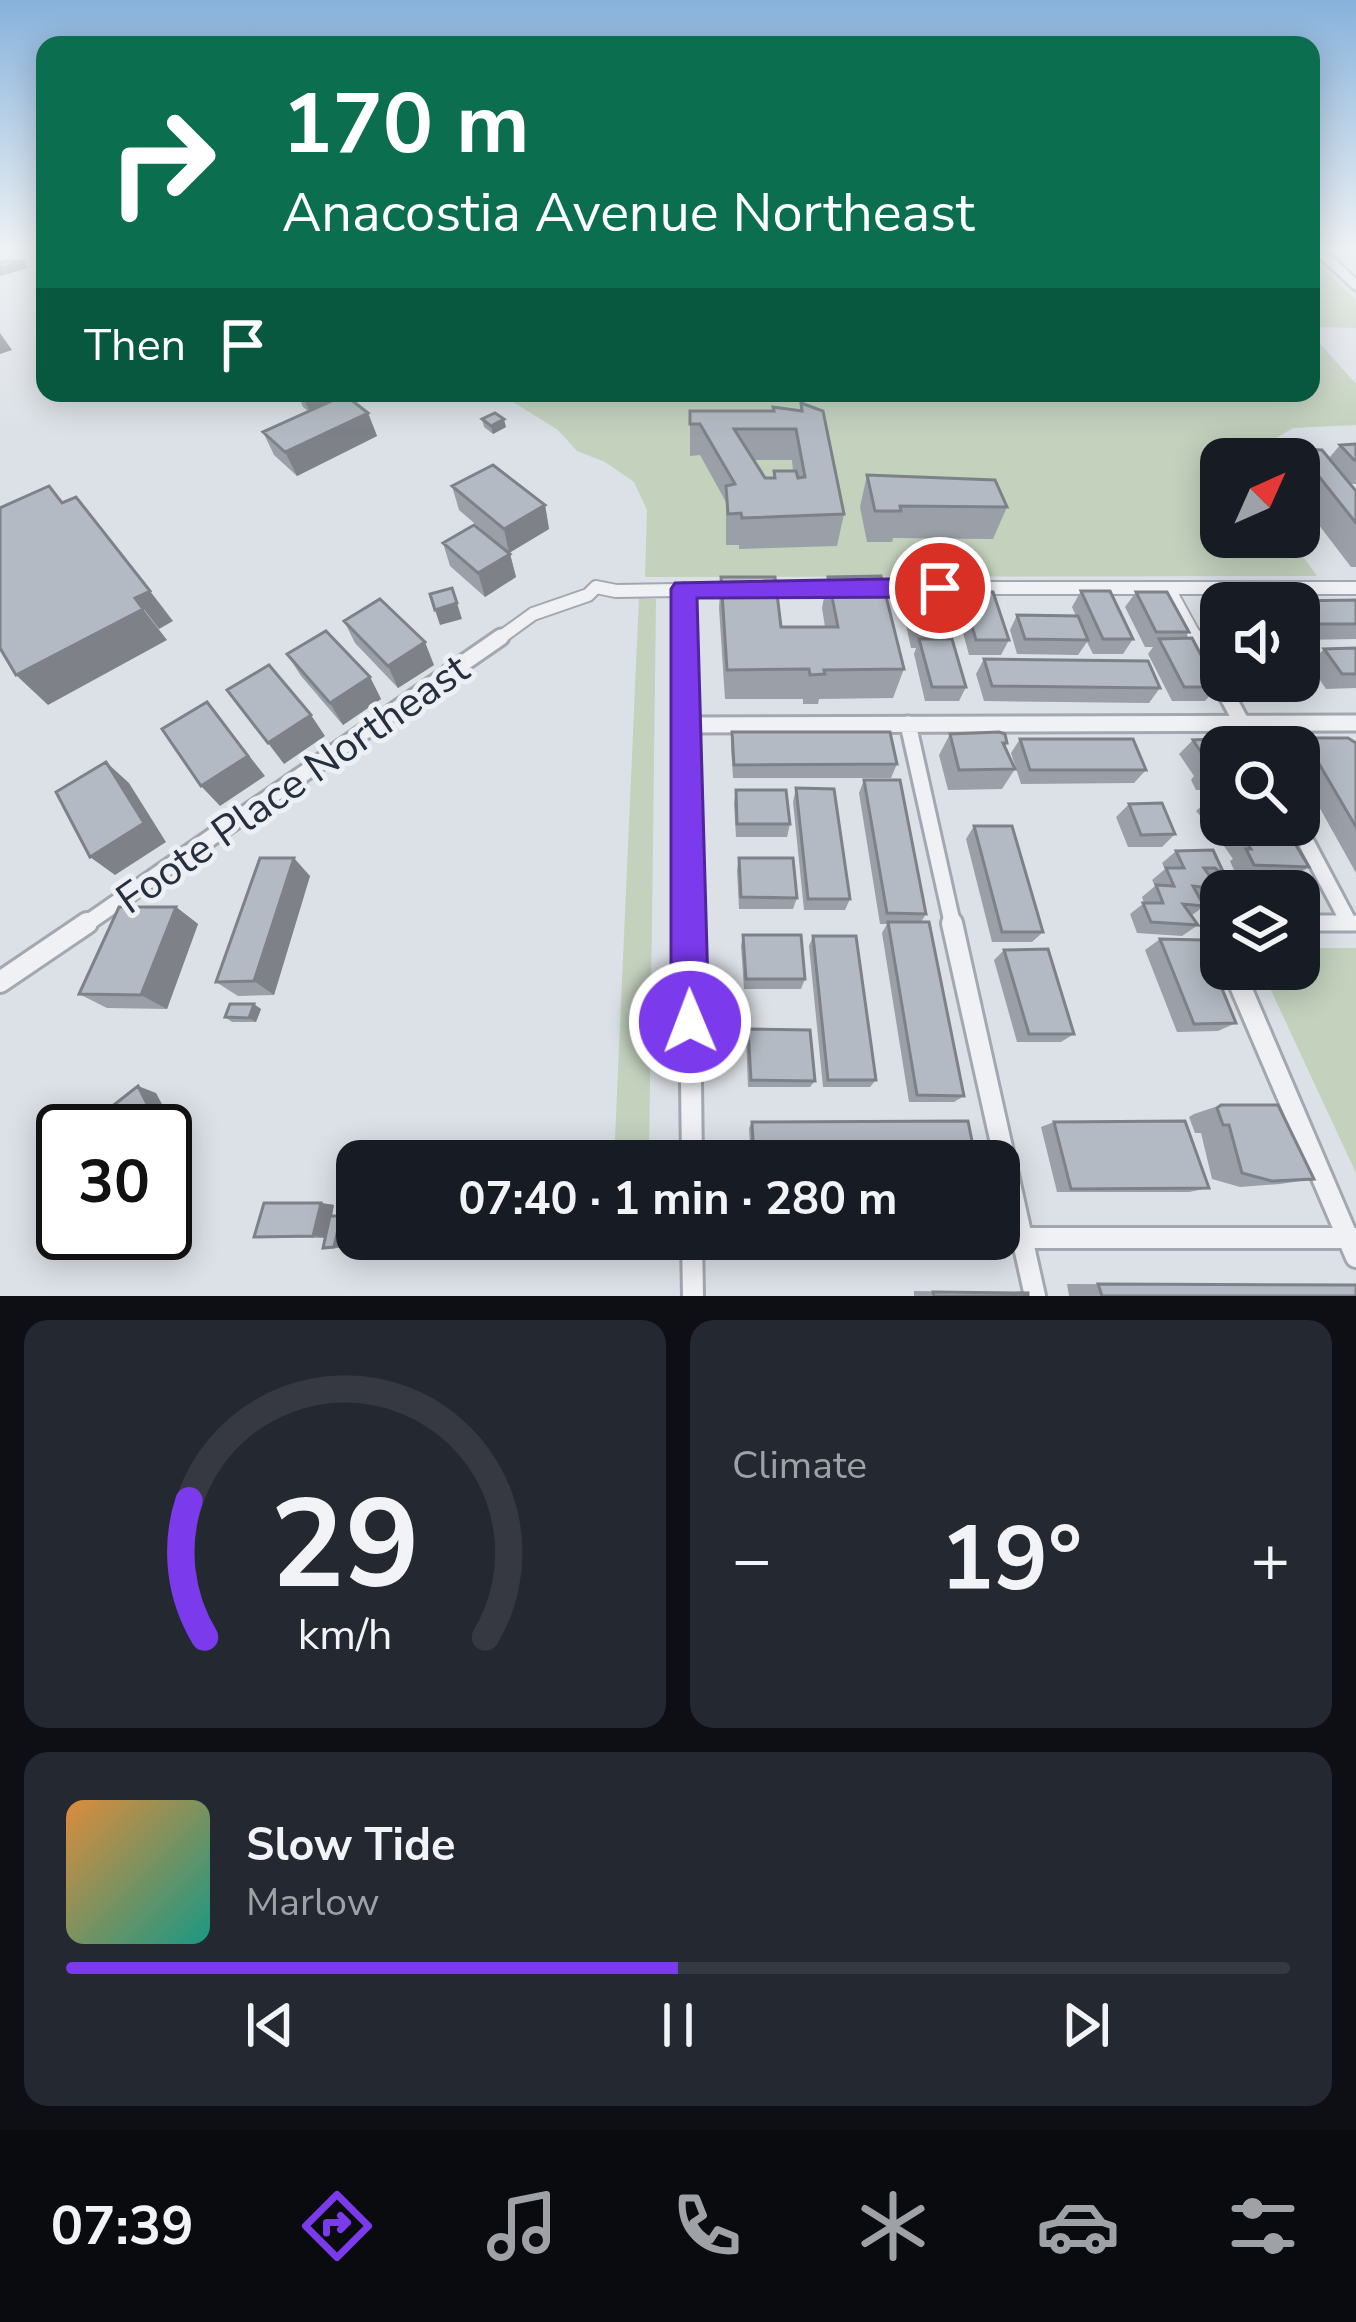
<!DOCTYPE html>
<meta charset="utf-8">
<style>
body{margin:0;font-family:"Nunito Sans",sans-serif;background:#242831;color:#f1f3f6;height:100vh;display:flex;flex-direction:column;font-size:45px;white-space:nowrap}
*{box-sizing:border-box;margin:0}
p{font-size:39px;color:#9ea1a6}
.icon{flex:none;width:66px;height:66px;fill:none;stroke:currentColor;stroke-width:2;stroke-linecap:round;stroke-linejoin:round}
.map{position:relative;height:1296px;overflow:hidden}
.panel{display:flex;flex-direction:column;gap:24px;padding:24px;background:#0d0f14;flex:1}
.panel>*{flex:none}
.top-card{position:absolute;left:36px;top:36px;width:1284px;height:366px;border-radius:24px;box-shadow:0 6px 30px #0003;background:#0b6e4f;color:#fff;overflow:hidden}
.needle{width:78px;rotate:45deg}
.tools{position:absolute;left:1200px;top:438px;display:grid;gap:24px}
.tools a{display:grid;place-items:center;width:120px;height:120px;border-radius:24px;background:#171b24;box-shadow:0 6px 30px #0003;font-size:60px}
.speed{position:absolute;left:36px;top:1104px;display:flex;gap:24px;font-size:60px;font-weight:700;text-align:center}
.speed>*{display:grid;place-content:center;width:156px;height:156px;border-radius:50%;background:#171b24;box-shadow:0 6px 30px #0003;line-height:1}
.speed .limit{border:6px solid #111;border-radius:18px;background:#fff;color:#111}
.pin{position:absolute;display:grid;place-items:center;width:102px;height:102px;color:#fff;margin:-51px;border:6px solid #fff;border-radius:50%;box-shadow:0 3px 12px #0007}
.me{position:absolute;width:132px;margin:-66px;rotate:359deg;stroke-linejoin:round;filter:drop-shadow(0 0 9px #0008)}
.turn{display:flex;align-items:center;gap:42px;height:252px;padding:0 48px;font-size:54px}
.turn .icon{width:156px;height:156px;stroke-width:2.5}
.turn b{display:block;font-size:84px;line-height:102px}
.then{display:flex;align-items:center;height:114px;padding:0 48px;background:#0003;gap:24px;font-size:45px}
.big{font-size:90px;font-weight:700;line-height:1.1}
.panel .tile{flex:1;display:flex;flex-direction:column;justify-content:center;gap:18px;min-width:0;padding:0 42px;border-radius:24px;background:#242831}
.panel .dial{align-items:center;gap:0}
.dial svg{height:312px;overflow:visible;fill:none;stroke:#363941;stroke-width:7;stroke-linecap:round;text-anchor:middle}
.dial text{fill:#f1f3f6;stroke:none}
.song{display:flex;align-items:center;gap:36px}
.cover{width:144px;height:144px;border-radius:18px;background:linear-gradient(135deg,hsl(30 70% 55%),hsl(170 70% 35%))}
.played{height:12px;border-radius:6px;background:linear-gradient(90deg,#7c3aed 50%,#363941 50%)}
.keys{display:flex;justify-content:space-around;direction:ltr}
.heat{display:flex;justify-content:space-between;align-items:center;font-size:66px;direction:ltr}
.panel .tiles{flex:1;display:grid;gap:24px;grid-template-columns:1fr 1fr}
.tile:last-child{grid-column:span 2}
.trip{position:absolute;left:336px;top:1140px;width:684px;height:120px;border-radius:24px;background:#171b24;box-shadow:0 6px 30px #0003;font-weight:700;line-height:120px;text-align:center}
.menu{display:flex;height:192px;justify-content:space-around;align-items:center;background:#090b0e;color:#9ea1a6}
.menu .icon{width:84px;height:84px}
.menu .current{color:#7c3aed}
.menu b{font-size:54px;color:#f1f3f6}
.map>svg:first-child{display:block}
</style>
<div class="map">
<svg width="1356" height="1296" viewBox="0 0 1356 1296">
<rect width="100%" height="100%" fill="#dce1e7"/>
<path fill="#c3d1bd" d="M1311 255 1356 300V328L1321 327 1314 337 1356 384V425L1293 428 1241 459H1221V537H1289L1317 576 645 577 647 510 634 482 605 462 577 451 558 430 499 393H1311Z
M639 598 656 599 649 1161H614Z
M1299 948H1356V1173L1262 971 1299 969Z"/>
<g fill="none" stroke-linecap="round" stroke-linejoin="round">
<defs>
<path id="street-far3" d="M1317 249 1356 285"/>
<path id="street-far2" d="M869 588H1356
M684 589 685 640
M761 589 841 588
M1169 589 1197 640
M497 640 533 614 588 595 596 587 616 591 739 589"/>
<path id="street-far1" d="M685 637 689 926
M1195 637 1255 747
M908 724 953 926
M686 725 1356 723
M1297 825 1349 923
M1299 923H1354
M83 926 501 637"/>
<path id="street" d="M689 923 692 1161
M952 923 1035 1296
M1233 969 1356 1257
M0 982 87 923
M999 1238H1356
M692 1239 693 1296"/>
</defs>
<use href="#street-far3" stroke="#a2a8b1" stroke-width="14"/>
<use href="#street-far2" stroke="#a2a8b1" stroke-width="16"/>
<use href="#street-far1" stroke="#a2a8b1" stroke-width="21"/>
<use href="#street" stroke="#a2a8b1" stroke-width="26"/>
<use href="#street-far3" stroke="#eff1f5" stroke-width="9"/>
<use href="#street-far2" stroke="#eff1f5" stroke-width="12"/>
<use href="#street-far1" stroke="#eff1f5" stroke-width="15"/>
<use href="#street" stroke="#eff1f5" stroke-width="20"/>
</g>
<path fill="#9ba0a8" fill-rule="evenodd" d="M297 393H348L346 395 368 413 377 436 297 476 274 455 263 432 308 411 303 407Z
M801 403 844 514 837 546 739 549V545H726V502L700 455 690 456V411H800ZM754 460H792L793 471H774L773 478H765Z
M482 419 506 427 493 434 484 427Z
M1356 444V484H1350L1356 491V567H1351L1299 499V459H1290L1297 449 1329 458 1340 445Z
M867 475 1007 507 993 539 893 538 892 542H867L860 507Z
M452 486 545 505 549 529 509 553 459 510Z
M1218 500H1221V532H1217L1207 516Z
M443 543 510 554 516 577 485 597 450 566Z
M721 577 781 627H825L822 608 828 577 904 669 893 698 819 699 818 704H803V699H725L719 608Z
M907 591 951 633 948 639 966 687 959 701H925L914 654 916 648H911L902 606Z
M1081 591 1133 639 1123 654H1093L1087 642 1078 655 1017 654 1010 630 1017 615 1076 616 1072 607Z
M962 592 1009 640 1001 655H969L956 607Z
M1136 592 1189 632 1184 638 1218 687 1205 701H1172L1148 654 1153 647H1145L1125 607Z
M1356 600V639L1299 640V603H1290L1292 601Z
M344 621 434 665 398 688 355 643Z
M1356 648V688L1326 689 1309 664 1324 649Z
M287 654 370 677 381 699 343 725 301 676Z
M984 659 1160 688 1149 703 984 701 976 674Z
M1299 659 1311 677 1296 691 1263 692 1256 681H1299Z
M732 732 897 764 891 778H733L731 747Z
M950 734 1007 743 1005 747 1015 769 1002 789 948 790 939 755Z
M1304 738 1356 743V873L1299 771V747H1294Z
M1020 739 1146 770 1134 783 1021 784 1011 753Z
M1193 740 1221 747V822L1219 817 1216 820 1203 819 1196 811 1203 805H1213L1206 790H1196L1191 780 1194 776 1179 754Z
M864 780 926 914 921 922 964 1096 954 1102H909L882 933 887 924H880L859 793Z
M796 788 850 899 845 910H804L793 802Z
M736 790 790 824 787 837H736L734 803Z
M1129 804 1175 834 1162 847H1128L1116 817Z
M1222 825H1284L1309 867 1290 879 1237 877 1230 861 1233 859 1217 836 1225 830Z
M974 826 1043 932 1032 942H992L966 839Z
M1213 850 1225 876 1215 884 1219 889 1203 900H1201L1204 906 1191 916 1198 925 1182 936 1137 933 1130 914 1144 903 1142 897 1155 886 1152 880 1165 869 1162 863 1176 851Z
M739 858 797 898 793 909H739L737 870Z
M310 876 274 995 238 996 216 982Z
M176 907 198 924 167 1009 107 1008 79 994Z
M743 935 805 979 801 989H744L741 946Z
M813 936 876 1080 870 1087H823L809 946Z
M1160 939 1236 1023 1218 1031 1177 1032 1145 950Z
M1004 950 1074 1034 1061 1042H1017L994 960Z
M261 1009 256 1022H232L225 1017Z
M748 1029 815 1081 810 1087H748L746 1038Z
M1221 1105 1314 1179 1280 1184 1240 1187 1212 1179 1201 1133H1195L1189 1117 1194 1114Z
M752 1122 976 1161H751L749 1128Z
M1054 1122 1209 1188 1189 1192H1057L1041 1127Z
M321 1203 334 1205 332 1216 347 1217 340 1248H323L325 1238 254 1237Z
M1067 1284 1356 1285V1296H1069Z
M914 1291 1001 1292 1028 1296H914Z"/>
<path fill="#7e8288" d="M24 261 28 268 0 276V268Z
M0 333 12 350 0 354Z
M311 393H348L349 394 310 412 303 397Z
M368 413 377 436 297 476 285 452Z
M504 419 506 427 493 434 491 426Z
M545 505 549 529 509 553 504 529Z
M510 554 516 577 485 597 478 573Z
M150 591 173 621 159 629 135 598Z
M457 603 462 619 440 625 435 610Z
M143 609 167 640 48 705 16 675Z
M425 642 434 665 398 688 388 666Z
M370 677 381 699 343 725 330 703Z
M207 702 265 776 220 806 201 786Z
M311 715 325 736 284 764 268 743Z
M106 762 129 783 166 842 115 875 90 857Z
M294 858 310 876 274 995 254 981Z
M176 907 198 924 167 1009 141 995Z
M254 1004 261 1009 256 1022 249 1018Z
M138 1086 156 1093 184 1145 165 1161V1131H161Z
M321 1203 334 1205 327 1238 313 1236Z
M341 1216 347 1217 340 1248 334 1247Z"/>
<path fill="#b4bac3" stroke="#7e8288" stroke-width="3" fill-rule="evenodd" d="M6 261H24L0 268V263Z
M345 395 368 413 285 452 263 432Z
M801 403 823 411 844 514 742 518 741 513 728 514 726 486 735 484 700 424H690V411H774L773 407 802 411ZM734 429H796L805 477 798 478 796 471H774L775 478H765Z
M495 413 504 419 491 426 482 419Z
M1356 444V460H1354L1340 445Z
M1297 449 1322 450 1356 491V523Z
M493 465 545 505 504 529 452 486Z
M867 475 995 480 1007 507 900 506 901 511H875Z
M49 486 62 503 76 497 150 591 135 598 143 609 16 675 0 648V508Z
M474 525 510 554 478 573 443 543Z
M881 576 904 669 824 670 825 674 810 675 809 669 727 670 721 577H775L781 627H838L828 577Z
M452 588 457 603 435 610 430 594Z
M907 591H939L951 633H917Z
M1081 591H1110L1133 639H1103Z
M962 592H993L1009 640H976Z
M1136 592H1167L1189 632H1156Z
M1228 598H1259L1262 603H1231Z
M380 599 425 642 388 666 344 621Z
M1356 600V624H1308L1299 611V603H1293L1292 601Z
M1017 615 1078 616 1088 640 1025 639Z
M326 631 370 677 330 703 287 654Z
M1192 638 1218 687H1184L1159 639Z
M919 639H952L966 687H932Z
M1356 648V674H1342L1324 649Z
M984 659 1148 661 1160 688 992 686Z
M1299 659 1311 677H1299Z
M269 665 311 715 268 743 227 690Z
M207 702 248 756 201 786 162 729Z
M732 732H890L897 764 734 765Z
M999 732 1005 734 1007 743H1003L1015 769 959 770 950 734Z
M1240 738 1245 747H1221V778L1220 777H1210L1205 766H1210L1193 740Z
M1304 738H1348L1356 743V827Z
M1020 739H1133L1146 770H1030Z
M106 762 144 823 90 857 56 792Z
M864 780H900L926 914 887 913Z
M796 788 834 789 850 899H808Z
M736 790H786L790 824H737Z
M1162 803 1175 834 1141 835 1129 804Z
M1203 805H1220L1221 813H1211Z
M1234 825H1284L1309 867 1254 865 1246 849H1251Z
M974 826H1012L1043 932H1002Z
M1213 850 1225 876 1215 868H1204L1219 889 1193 886 1204 906 1183 904 1198 925 1151 922 1143 903H1163L1156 885 1174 886 1166 868H1184L1176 851Z
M260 858H294L254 981 216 982Z
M739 858H793L797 898 741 897Z
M119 907H176L141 995 79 994Z
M888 922H929L964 1096 917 1095Z
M743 935H801L805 979H746Z
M813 936H856L876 1080H828Z
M1160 939 1202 940 1236 1023 1194 1024Z
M1048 949 1074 1034H1029L1004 950Z
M230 1004H254L249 1018 225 1017Z
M748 1029 810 1030 815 1081 751 1080Z
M138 1086 161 1131H109L101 1115Z
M1221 1105H1278L1314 1179 1272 1181 1242 1173 1229 1125H1223L1217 1108Z
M968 1121 976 1161H754L752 1122Z
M1185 1121 1209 1188 1071 1189 1054 1122Z
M264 1203H321L313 1236 254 1237Z
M330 1216H341L334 1247 323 1248Z
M1098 1284 1356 1285V1296H1102Z
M933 1292 1028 1293V1296H934Z"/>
<linearGradient id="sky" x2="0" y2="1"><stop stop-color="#87b2db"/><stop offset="0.58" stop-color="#eff2f4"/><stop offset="1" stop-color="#eff2f4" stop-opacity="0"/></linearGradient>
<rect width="1356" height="430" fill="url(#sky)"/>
<path fill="#7c3aed" stroke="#51269a" stroke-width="3" d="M940 578 953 588 940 597 697 598 709 1022 703 1035 690 1040 676 1035 671 1022V589L675 583Z"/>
<g text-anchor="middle" stroke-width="10" stroke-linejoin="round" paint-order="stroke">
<g font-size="42" fill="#262f3d" stroke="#ecf0f4">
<text transform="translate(292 783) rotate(-35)" y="15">Foote Place Northeast</text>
</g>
</g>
</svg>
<div class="tools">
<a><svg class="needle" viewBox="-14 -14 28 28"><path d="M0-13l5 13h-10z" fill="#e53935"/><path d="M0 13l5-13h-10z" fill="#9ea1a6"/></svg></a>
<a><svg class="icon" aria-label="sound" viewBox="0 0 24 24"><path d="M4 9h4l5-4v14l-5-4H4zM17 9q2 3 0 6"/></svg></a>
<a><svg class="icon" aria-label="search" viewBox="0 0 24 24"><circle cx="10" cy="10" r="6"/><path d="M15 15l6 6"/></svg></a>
<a><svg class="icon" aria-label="layers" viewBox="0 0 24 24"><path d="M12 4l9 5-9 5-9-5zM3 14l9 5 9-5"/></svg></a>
</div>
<div class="speed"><div class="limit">30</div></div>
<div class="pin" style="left:940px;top:588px;background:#d93025"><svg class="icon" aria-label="arrive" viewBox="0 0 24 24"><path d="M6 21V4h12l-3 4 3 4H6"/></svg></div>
<svg class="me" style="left:690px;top:1022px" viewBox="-20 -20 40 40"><circle r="17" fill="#7c3aed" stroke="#fff" stroke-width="3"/><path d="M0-11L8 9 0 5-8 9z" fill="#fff"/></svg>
<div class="trip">07:40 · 1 min · 280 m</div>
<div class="top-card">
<div class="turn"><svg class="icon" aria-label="right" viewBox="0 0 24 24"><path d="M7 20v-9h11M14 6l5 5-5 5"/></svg><div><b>170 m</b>Anacostia Avenue Northeast</div></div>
<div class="then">Then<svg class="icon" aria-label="arrive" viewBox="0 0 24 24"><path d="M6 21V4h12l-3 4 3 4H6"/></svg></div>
</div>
</div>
<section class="panel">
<div class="tiles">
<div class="tile dial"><svg viewBox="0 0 100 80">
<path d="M14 69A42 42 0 1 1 86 69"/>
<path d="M14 69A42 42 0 0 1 10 34" stroke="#7c3aed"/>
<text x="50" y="56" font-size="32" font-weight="700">29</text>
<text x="50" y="72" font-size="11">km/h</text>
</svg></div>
<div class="tile"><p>Climate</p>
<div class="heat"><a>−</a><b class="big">19°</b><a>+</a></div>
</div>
<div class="tile">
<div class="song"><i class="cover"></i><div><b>Slow Tide</b><p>Marlow</p></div></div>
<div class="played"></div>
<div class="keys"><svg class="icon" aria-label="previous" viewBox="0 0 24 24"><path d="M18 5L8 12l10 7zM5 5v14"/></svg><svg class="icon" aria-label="pause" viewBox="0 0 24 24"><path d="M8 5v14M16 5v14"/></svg><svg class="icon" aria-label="next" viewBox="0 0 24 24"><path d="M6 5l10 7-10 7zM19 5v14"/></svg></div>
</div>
</div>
</section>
<nav class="menu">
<b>07:39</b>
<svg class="icon current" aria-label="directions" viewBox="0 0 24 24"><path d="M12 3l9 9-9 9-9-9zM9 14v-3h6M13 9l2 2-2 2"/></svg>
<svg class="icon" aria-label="music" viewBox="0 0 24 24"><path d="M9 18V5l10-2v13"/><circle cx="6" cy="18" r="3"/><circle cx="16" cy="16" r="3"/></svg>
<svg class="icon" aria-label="phone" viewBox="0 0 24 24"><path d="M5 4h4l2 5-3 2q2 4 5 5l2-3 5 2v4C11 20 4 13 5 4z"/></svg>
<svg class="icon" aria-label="climate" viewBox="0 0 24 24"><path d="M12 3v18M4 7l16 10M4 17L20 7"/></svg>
<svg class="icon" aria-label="car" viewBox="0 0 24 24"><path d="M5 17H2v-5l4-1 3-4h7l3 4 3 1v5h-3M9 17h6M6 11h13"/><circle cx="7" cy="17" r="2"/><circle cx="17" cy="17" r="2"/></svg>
<svg class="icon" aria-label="filters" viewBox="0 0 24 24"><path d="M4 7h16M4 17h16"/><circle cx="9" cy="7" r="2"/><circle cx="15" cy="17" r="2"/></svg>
</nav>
